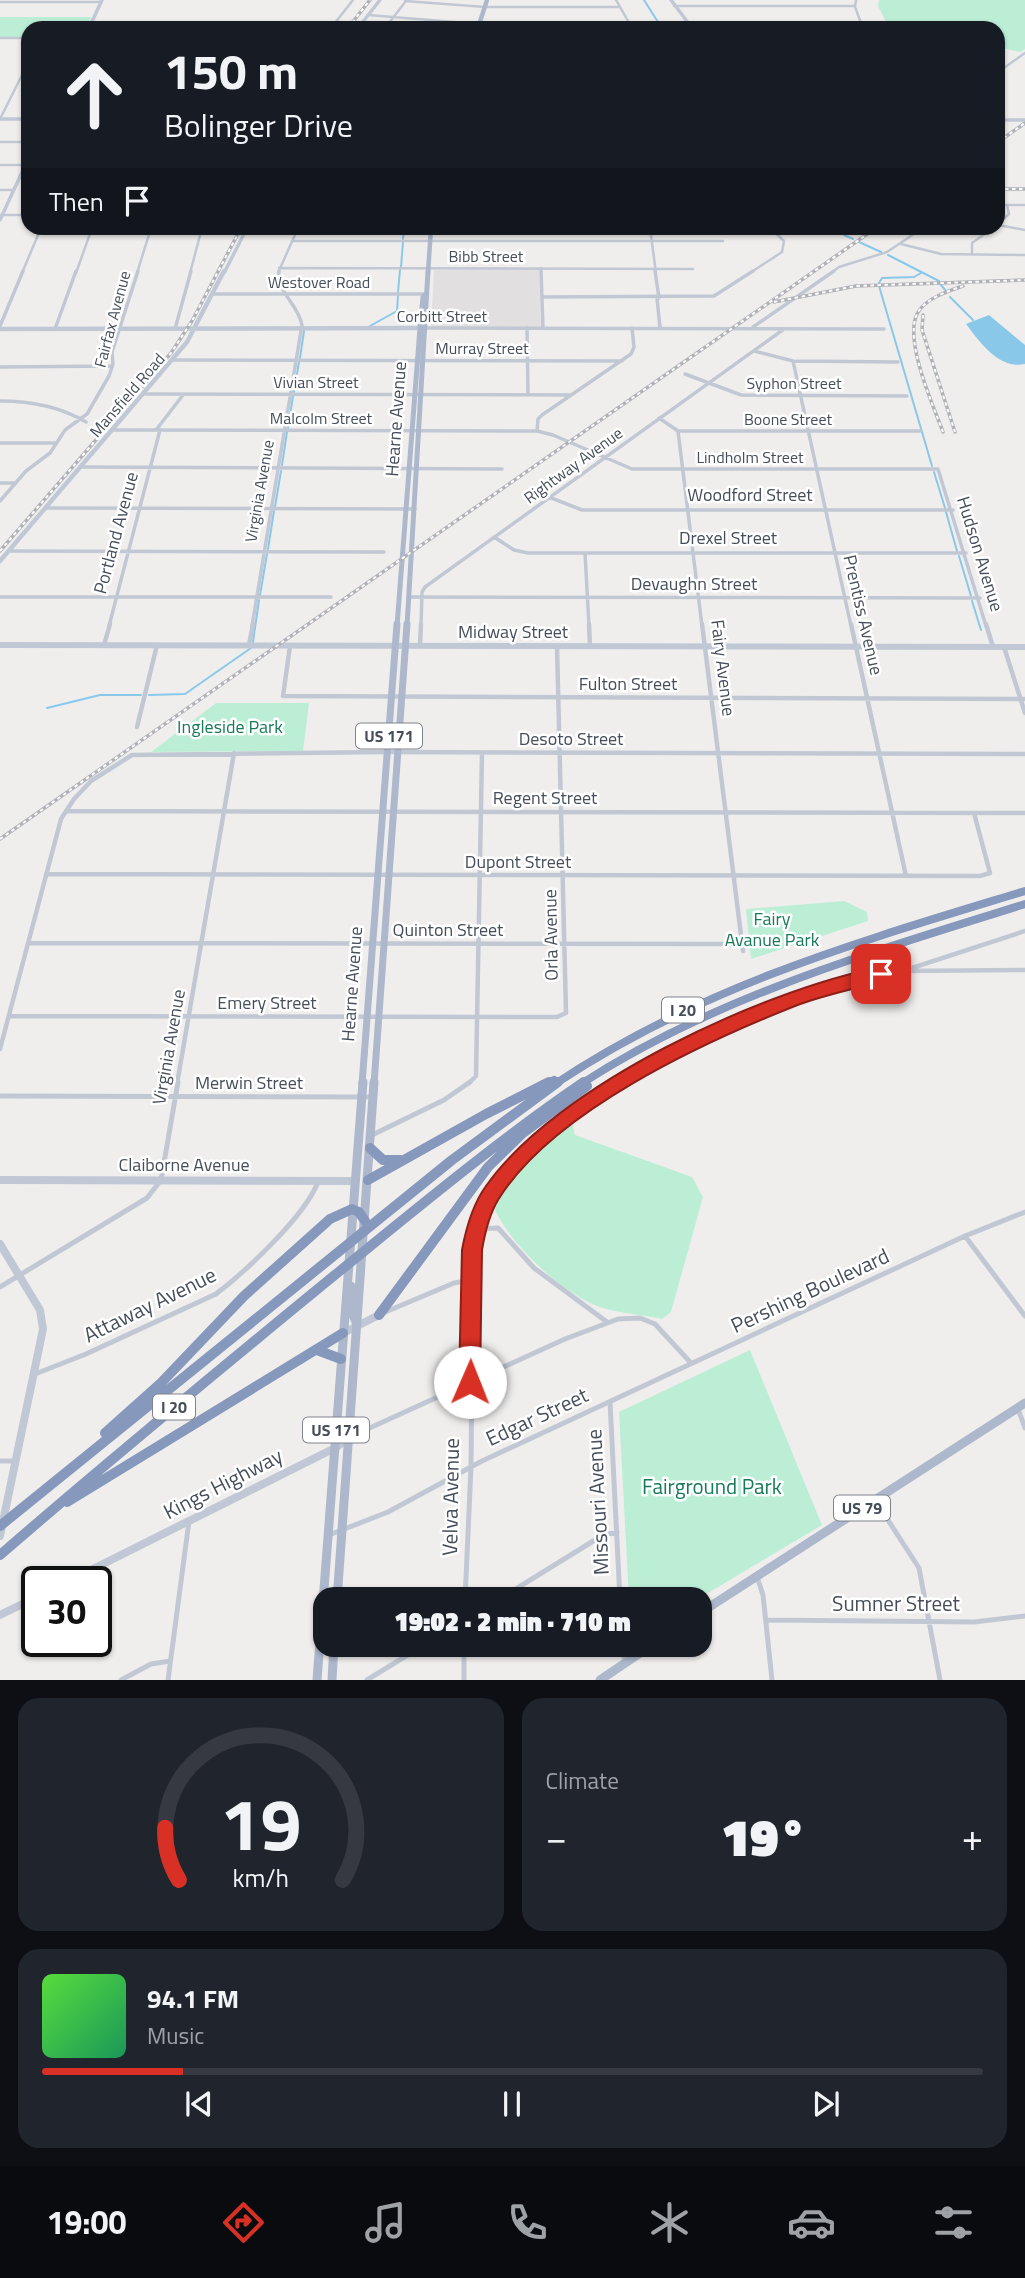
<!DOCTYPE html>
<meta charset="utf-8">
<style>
body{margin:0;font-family:"Titillium Web",sans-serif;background:#20242c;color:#f1f3f6;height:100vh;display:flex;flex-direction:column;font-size:26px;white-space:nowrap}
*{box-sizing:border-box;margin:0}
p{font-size:23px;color:#9ea1a6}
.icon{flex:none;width:38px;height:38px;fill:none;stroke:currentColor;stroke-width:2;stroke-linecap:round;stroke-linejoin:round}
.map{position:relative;height:1680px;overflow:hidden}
.panel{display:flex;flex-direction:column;gap:18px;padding:18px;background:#0d0f14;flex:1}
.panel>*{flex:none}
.top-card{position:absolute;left:21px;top:21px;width:984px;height:214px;border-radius:21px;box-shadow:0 2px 5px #0004;background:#171b24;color:#f1f3f6;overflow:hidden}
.speed{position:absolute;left:21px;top:1566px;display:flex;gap:14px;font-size:35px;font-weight:700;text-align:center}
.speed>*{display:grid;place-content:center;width:91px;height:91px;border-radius:50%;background:#171b24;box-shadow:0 2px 5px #0004;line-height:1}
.speed .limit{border:4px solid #111;border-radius:10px;background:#fff;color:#111}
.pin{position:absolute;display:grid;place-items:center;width:60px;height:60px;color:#fff;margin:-30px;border-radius:14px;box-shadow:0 4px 10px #0006}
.me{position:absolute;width:77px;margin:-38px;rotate:1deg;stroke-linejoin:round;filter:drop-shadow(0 0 5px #0008)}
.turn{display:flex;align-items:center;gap:24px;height:147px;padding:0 28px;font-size:32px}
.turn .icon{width:91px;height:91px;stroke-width:2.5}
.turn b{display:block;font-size:49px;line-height:60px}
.then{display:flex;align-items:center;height:66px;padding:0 28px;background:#0003;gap:14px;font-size:26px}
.big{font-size:52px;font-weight:800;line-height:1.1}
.panel .widget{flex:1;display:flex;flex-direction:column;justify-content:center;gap:10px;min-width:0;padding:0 24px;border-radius:21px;background:#20242c}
.panel .dial{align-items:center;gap:0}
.dial svg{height:182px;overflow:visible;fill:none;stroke:#363941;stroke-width:7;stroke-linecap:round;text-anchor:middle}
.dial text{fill:#f1f3f6;stroke:none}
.song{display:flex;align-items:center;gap:21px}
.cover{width:84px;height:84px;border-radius:10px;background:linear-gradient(135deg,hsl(110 70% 55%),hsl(150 70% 35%))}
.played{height:7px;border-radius:4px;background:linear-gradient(90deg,#d93025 15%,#363941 15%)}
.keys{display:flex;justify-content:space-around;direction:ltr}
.heat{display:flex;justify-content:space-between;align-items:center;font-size:38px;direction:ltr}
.panel .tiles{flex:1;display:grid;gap:18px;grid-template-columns:1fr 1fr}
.widget:last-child{grid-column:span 2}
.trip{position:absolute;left:313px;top:1587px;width:399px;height:70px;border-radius:21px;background:#171b24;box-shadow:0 2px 5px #0004;font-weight:800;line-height:70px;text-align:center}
.tab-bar{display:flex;height:112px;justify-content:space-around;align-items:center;background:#090b0e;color:#9ea1a6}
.tab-bar .icon{width:49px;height:49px}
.tab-bar .current{color:#d93025}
.tab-bar b{font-size:32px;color:#f1f3f6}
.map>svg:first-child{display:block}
</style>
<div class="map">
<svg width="1025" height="1680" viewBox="0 0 1025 1680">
<rect width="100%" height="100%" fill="#f0eeed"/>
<path fill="#e1dfdf" d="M539 269 541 327H431L434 270Z"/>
<path fill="#bceed6" d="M879 0H1025V49L1020 52 998 47V28H889L878 6Z
M0 17H91L87 25H45L43 28H28V38H0Z
M216 703H309L303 751 151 752Z
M844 901 867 912 868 921 751 959 746 909Z
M572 1122 575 1135 692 1177 703 1197 671 1312 662 1319C640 1314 612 1313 592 1304 555 1286 510 1244 493 1206 512 1182 543 1132 572 1122Z
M750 1350 822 1525 698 1599H629L619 1412Z"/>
<path fill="#8ac8ea" d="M989 315 1025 345V364C999 370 979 341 966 324Z"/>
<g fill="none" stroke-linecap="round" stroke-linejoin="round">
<path stroke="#8ac8ea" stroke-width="2" d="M644 0 658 22
M660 26 662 28
M841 228 844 235 853 239
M403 239 404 228
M859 242 881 252
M888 255 939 281
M401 267 403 242
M879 283 882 278 914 277 921 273
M941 285 946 291
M879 286 932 466
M398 292 400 270
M950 297 973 320
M370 326 397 311 398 295
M300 358 304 331
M294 392 299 362
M288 428 293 396
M282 465 287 432
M934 472 945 508
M275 507 281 471
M946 512 957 551
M268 549 274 511
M959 556 971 596
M260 595 267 554
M972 601 981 630
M253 642 259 600
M149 695 185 694 251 648
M47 708 100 695H141"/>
<path stroke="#c1c8d3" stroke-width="2.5" d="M616 0 632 28
M856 0 855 7 861 23
M405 1 485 7H619
M0 2H101
M674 6H855
M368 15 479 24 883 23
M331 28 353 0
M385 28 406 1
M0 38H28
M998 72 1025 53
M0 119 28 63
M0 142H28
M0 165H25
M0 190H14
M998 205H1025
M0 215H28
M998 224 1009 214 1007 205
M998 225 1025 230
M650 228 656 273
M292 241H723
M901 244 941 254 1025 255
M972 255V243L993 228
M279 268 693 269
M541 268V273
M22 273 41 228
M76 273 92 228
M137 273 151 228
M190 273 202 228
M278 273 298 228
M750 273 782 252 784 241 770 228
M831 273 839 267 887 252 923 228"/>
<path stroke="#c1c8d3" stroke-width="3.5" d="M541 271 543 328
M655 271 659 298
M212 294H426
M542 297 714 296 753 271
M657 298 660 328
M0 326 23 271
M753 327 834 271
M427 328 884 329
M527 328 528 395
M55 329 76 271
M175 329 191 271
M754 351 793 361 898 362
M174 360 622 361
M793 361 851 626
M0 367 112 366
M685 374 741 395 907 396
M145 394 571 395
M0 401C31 401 59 406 86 422
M659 418 678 431H920
M114 430 537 431 553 435 632 469H938L986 626
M156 430 183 395
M537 431 538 419 542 415 631 354 634 347 632 328
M678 431 702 626
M0 443H56
M81 467 502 469
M0 483H15
M549 497 582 510H953
M0 501 26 471 50 453 65 430 87 414 109 376 113 364 112 352 138 271
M46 508 415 509
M494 537 514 550 528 553H966
M9 551 384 552
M585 553 589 626
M0 597H331
M409 597 980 598
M109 626 160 430
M252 626 302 325C298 304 277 293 279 271
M421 626 422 592 425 587 784 329"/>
<path stroke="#c1c8d3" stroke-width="4.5" d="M589 624 590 646
M702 624 743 951
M851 624 906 876
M986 624 993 647
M104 645 110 624
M249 645 253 624
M420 645 421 624
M290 646 283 696 1025 699
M1004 647 1025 713
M137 727 157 645
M66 811 1025 813
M46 874 980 876 990 873 974 813
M28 943 742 944
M903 971 1025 970
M9 1016 557 1017 566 1013 557 646
M0 1049 61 819 74 799 91 781 132 755 388 752 1025 754
M177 1084 234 753
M468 1084 476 1076 482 753
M615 1084 677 1050 786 1002 840 984 915 967 1025 931"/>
<path stroke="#c1c8d3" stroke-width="5" d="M0 1096 373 1097
M370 1136 444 1100 470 1082
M476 1229 498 1228 534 1268 607 1322
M965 1236 1025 1316
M0 1287 147 1198 161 1180 178 1082
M383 1313 454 1283 472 1280
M35 1374 86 1354 216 1294C246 1271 305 1216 318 1182
M610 1402 620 1600
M1018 1409 1025 1428
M350 1437 565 1339 618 1319 640 1318 655 1324 691 1363
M0 1461H16
M875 1500 919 1568 940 1680
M329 1535 388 1512 482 1461 965 1236 1025 1212
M757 1577 763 1595 772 1680
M465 1600 471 1467 473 1241 491 1196 525 1154 569 1115 618 1082
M498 1600 603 1535 617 1532
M766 1620 974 1622 1025 1616
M464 1645V1680
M622 1645 625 1662
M121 1680 151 1664 170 1661
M168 1680 189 1521
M367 1680 424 1645"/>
<path stroke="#c0c8d6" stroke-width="3.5" d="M671 0 692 28
M89 28 102 0
M358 28 380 0
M0 119H28
M998 120H1025
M0 220 28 159
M224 273 247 228"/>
<path stroke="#c0c8d6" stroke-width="4.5" d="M0 329 425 328
M0 561 187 342 224 271"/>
<path stroke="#c0c8d6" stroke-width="6" d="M0 645 1025 647"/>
<path stroke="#c0c8d6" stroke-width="8" d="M0 1180 355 1181
M0 1244 40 1310 43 1329 0 1536
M343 1333 379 1315
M67 1582 335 1448 349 1438
M0 1615 37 1597"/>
<path stroke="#adb8cc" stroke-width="4.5" d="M478 28 487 0
M428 273 431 228"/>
<path stroke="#adb8cc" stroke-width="5" d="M397 626 420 328 423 297 426 294
M407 626 428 271"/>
<path stroke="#adb8cc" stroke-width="7" d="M362 1084 397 624
M374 1084 407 624"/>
<path stroke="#adb8cc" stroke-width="9" d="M351 1286 350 1307 356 1322
M337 1600 374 1082
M700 1613 1025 1403
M317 1680 363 1082
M332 1680 334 1645
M600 1680 652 1645"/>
<path stroke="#8698bc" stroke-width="8" d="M546 1084 554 1080
M555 1084C702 986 858 942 1025 891
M581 1084C716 996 873 952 1025 904"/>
<path stroke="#8698bc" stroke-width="10" d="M370 1148 383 1160H400
M368 1180 486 1114 549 1082
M379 1315 488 1167 523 1133 587 1086
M317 1350 341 1359
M105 1433 161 1383 244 1296 330 1219 352 1209 359 1212 365 1221
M67 1502 343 1333
M0 1526 452 1160 558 1082
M0 1555C112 1458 226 1364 341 1270 421 1205 499 1140 584 1082"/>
<defs>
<path id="rail" d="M348 28 370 0
M998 142 1025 123
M998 189H1025
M774 302 856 286 1025 280
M923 315 922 330 955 432
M943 432C933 405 904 341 917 314 924 299 948 291 963 286
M0 551 171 353 192 321 241 228
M0 839 876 228"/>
</defs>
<use href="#rail" stroke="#b0b2b8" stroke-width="3.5"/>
<use href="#rail" stroke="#fff" stroke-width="2" stroke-dasharray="3.5" stroke-linecap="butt"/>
</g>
<path fill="#d93025" stroke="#8d1f18" stroke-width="2" d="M881 967 887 969 890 974 887 979C857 989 825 994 795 1006 702 1043 552 1112 498 1200 489 1215 485 1232 482 1250L480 1382 477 1389 470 1392 462 1389 459 1382 462 1250C466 1228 473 1204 486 1186 557 1085 763 990 881 967Z"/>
<g text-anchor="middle" stroke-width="5" stroke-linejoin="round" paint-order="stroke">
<g font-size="16" fill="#464e5b" stroke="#fff">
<text x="486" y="262">Bibb Street</text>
<text x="319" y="288">Westover Road</text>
<text x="442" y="322">Corbitt Street</text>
<text transform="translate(112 319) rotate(-75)" y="6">Fairfax Avenue</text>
<text x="482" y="354">Murray Street</text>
<text x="316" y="388">Vivian Street</text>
<text x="794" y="389">Syphon Street</text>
<text transform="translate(127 395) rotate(-49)" y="6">Mansfield Road</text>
<text x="321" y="424">Malcolm Street</text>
<text x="788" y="425">Boone Street</text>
<text x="750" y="463">Lindholm Street</text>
<text transform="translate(573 465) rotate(-36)" y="6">Rightway Avenue</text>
<text transform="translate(259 491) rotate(-80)" y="6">Virginia Avenue</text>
</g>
<g fill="#fff" stroke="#7e838c" stroke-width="2">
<rect x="356" y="723.5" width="66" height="25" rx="5"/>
<rect x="662" y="997.5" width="42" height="25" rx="5"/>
<rect x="153" y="1394.5" width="42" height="25" rx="5"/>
<rect x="303" y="1417.5" width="66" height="25" rx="5"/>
<rect x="834" y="1495.5" width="56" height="25" rx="5"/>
</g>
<g font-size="16" font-weight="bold" fill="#464e5b">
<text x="389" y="742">US 171</text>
<text x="683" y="1016">I 20</text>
<text x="174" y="1413">I 20</text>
<text x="336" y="1436">US 171</text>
<text x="862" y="1514">US 79</text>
</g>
<g font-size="18" fill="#464e5b" stroke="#fff">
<text transform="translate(396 419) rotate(-86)" y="6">Hearne Avenue</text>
<text x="750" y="501">Woodford Street</text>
<text transform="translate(116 533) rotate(-75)" y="6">Portland Avenue</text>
<text x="728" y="544">Drexel Street</text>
<text transform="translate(980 554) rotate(73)" y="6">Hudson Avenue</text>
<text x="694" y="590">Devaughn Street</text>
<text transform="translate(863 615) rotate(77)" y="6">Prentiss Avenue</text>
<text x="513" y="638">Midway Street</text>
<text transform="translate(723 668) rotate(83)" y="6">Fairy Avenue</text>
<text x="628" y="690">Fulton Street</text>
<text x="571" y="745">Desoto Street</text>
<text x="545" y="804">Regent Street</text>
<text x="518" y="868">Dupont Street</text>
<text x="448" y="936">Quinton Street</text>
<text transform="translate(551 935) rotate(-91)" y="6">Orla Avenue</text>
<text transform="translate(352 984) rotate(-86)" y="6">Hearne Avenue</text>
<text x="267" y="1009">Emery Street</text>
<text transform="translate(169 1047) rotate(-80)" y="6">Virginia Avenue</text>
<text x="249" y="1089">Merwin Street</text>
<text x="184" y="1171">Claiborne Avenue</text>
</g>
<g font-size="18" fill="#187a58" stroke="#fff">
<text x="230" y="733">Ingleside Park</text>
<text x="772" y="925">Fairy<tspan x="772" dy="21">Avanue Park</tspan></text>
</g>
<g font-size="21" fill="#464e5b" stroke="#fff">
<text transform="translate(810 1291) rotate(-25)" y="7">Pershing Boulevard</text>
<text transform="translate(150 1305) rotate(-26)" y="7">Attaway Avenue</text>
<text transform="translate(537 1417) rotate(-25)" y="7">Edgar Street</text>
<text transform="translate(223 1484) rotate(-27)" y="7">Kings Highway</text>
<text transform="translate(451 1497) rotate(-89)" y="7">Velva Avenue</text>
<text transform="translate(598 1502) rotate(-93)" y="7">Missouri Avenue</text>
<text x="896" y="1611">Sumner Street</text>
</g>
<g font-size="21" fill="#187a58" stroke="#fff">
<text x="712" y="1494">Fairground Park</text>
</g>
</g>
</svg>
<div class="speed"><div class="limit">30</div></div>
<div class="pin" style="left:881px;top:974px;background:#d93025"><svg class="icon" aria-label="arrive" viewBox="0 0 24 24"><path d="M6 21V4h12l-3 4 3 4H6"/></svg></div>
<svg class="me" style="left:470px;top:1382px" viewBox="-20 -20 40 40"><circle r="19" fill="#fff"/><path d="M0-13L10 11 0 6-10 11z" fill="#d93025"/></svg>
<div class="trip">19:02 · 2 min · 710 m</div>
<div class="top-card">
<div class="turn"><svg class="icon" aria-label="ahead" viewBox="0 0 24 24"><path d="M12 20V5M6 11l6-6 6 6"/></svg><div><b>150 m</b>Bolinger Drive</div></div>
<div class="then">Then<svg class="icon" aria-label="arrive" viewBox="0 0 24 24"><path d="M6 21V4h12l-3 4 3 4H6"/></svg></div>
</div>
</div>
<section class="panel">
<div class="tiles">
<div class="widget dial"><svg viewBox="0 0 100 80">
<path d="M14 69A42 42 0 1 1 86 69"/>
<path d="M14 69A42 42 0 0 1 8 46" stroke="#d93025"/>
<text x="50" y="56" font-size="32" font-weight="700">19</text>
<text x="50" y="72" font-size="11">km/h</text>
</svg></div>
<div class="widget"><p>Climate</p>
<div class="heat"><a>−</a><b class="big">19°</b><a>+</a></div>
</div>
<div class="widget">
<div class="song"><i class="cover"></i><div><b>94.1 FM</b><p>Music</p></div></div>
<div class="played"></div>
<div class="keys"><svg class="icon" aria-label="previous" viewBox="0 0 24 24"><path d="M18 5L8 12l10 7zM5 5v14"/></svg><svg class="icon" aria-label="pause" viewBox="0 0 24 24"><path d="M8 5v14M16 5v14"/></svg><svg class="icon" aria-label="next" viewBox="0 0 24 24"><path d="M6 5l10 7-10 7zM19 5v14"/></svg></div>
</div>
</div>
</section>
<nav class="tab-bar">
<b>19:00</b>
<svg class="icon current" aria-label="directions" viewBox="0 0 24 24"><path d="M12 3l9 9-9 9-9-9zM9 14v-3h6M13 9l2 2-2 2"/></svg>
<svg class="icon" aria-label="music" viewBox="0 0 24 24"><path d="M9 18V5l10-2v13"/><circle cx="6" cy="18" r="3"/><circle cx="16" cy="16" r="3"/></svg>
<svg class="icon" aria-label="phone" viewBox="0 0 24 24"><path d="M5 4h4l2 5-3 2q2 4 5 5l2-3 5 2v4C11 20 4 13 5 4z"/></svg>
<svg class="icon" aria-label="climate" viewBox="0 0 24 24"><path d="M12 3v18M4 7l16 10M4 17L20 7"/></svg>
<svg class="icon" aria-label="car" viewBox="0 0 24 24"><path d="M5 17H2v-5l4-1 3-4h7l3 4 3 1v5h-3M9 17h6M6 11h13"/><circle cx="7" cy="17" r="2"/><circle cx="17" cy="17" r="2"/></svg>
<svg class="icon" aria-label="filters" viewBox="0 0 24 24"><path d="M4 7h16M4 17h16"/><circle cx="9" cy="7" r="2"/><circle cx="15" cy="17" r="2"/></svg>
</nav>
